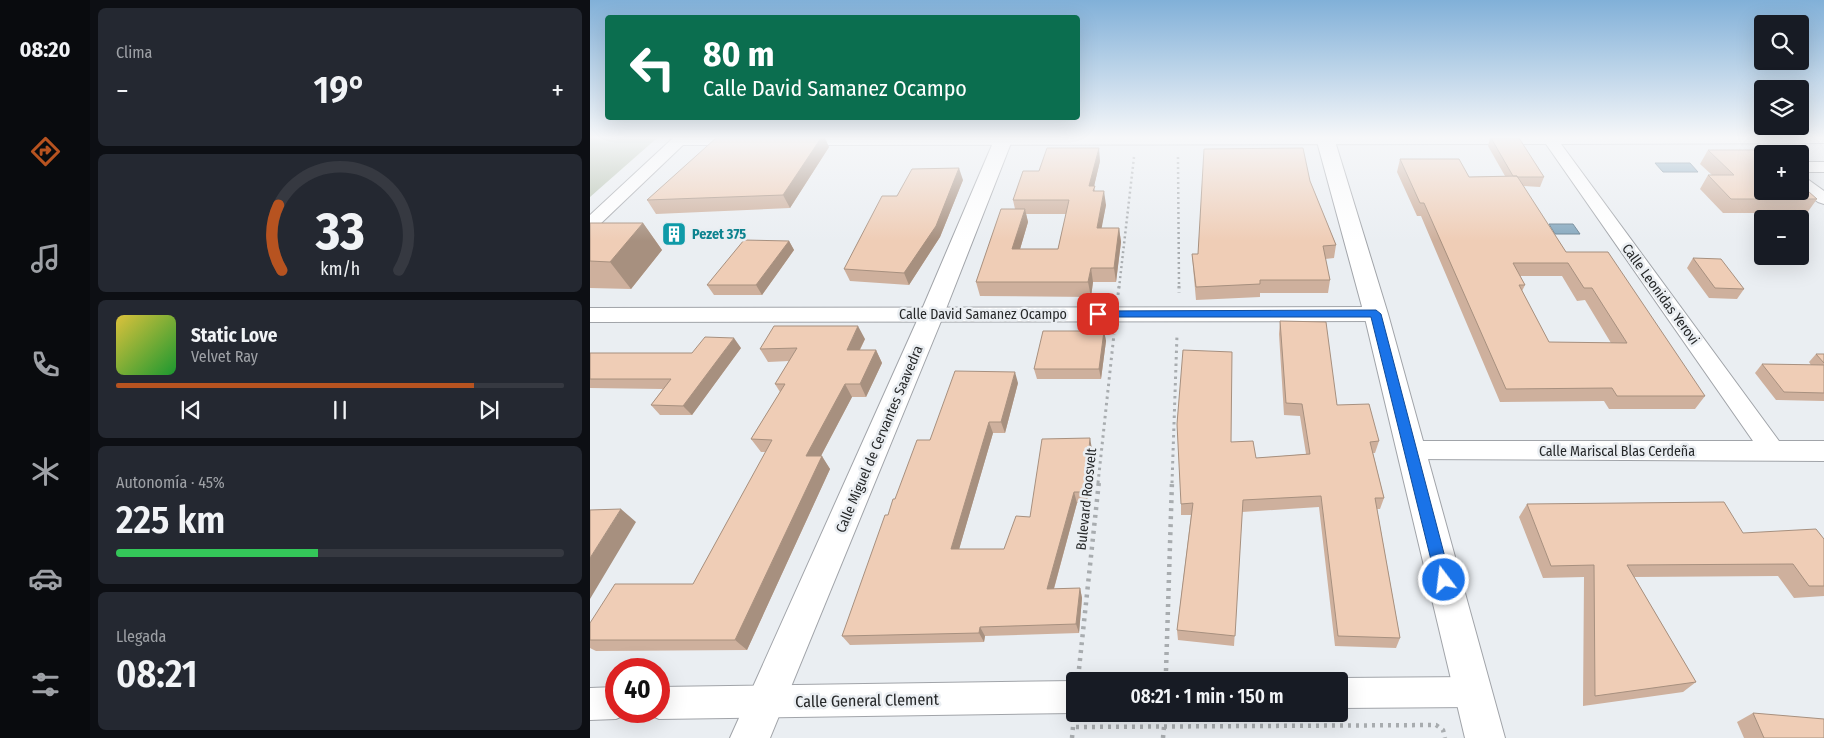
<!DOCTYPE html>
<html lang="es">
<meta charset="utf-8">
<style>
body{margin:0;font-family:"Fira Sans Condensed",sans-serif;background:#242831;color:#f1f3f6;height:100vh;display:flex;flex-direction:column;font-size:19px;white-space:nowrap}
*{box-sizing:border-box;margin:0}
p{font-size:16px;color:#9ea1a6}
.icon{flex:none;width:28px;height:28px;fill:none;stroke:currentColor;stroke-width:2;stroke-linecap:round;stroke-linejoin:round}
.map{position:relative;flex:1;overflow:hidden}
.sheet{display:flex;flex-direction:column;gap:8px;padding:8px;background:#0d0f14;width:500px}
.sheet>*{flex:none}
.banner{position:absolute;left:15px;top:15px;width:475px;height:105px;border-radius:5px;box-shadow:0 5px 20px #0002;background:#0b6e4f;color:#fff;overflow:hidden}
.tools{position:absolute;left:1164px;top:15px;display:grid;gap:10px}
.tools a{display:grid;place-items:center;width:55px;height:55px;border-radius:5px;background:#171b24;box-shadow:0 5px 20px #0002;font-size:25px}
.speed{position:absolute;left:15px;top:658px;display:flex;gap:10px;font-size:25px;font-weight:700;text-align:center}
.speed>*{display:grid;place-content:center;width:65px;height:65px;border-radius:50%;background:#171b24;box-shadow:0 5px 20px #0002;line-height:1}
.speed .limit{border:8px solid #d22;background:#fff;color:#111}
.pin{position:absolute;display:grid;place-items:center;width:42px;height:42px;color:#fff;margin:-21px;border-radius:10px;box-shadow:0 2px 8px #0006}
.me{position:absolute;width:55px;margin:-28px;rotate:345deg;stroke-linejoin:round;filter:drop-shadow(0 0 4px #0008)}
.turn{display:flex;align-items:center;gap:18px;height:105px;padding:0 15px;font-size:22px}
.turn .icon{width:65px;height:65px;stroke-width:2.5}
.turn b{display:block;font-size:35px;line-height:42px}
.big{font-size:38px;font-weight:600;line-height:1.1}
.sheet .widget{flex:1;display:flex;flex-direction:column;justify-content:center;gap:8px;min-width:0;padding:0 18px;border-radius:8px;background:#242831}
.sheet .dial{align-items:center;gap:0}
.dial svg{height:130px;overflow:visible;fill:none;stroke:#363941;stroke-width:7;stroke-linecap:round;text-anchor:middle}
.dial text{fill:#f1f3f6;stroke:none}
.song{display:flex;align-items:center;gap:15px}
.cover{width:60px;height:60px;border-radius:8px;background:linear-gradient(135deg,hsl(50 70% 55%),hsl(130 70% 35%))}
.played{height:5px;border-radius:2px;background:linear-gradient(90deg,#b75320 80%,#363941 80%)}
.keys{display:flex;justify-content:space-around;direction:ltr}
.heat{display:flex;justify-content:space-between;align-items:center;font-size:28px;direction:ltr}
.charge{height:8px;border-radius:4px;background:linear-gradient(90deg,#34c759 45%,#363941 0)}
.trip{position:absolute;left:476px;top:672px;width:282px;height:50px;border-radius:5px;background:#171b24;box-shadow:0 5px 20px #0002;font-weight:600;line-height:50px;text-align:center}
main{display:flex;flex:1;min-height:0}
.menu{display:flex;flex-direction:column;width:90px;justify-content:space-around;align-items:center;background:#090b0e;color:#9ea1a6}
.menu .icon{width:35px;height:35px}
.menu .selected{color:#b75320}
.menu b{font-size:22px;color:#f1f3f6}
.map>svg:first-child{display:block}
</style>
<main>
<nav class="menu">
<b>08:20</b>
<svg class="icon selected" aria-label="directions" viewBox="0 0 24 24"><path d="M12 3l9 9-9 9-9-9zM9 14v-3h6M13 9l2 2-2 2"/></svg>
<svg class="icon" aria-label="music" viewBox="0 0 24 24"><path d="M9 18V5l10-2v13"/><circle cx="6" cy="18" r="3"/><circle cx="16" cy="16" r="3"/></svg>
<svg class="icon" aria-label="phone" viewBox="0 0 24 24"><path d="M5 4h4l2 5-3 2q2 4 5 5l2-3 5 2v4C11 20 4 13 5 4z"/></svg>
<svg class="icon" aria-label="climate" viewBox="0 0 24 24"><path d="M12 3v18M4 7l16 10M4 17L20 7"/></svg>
<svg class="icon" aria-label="car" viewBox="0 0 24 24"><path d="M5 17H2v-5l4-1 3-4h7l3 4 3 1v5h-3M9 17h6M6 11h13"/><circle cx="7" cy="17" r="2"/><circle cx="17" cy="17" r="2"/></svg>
<svg class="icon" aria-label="filters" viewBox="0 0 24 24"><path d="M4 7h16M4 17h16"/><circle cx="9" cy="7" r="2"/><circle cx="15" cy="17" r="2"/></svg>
</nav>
<section class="sheet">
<div class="widget"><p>Clima</p>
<div class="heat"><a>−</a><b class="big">19°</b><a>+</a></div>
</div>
<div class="widget dial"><svg viewBox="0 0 100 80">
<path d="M14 69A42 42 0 1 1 86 69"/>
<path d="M14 69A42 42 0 0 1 12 29" stroke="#b75320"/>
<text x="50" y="56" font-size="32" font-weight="700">33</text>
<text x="50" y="72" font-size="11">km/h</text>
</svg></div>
<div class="widget">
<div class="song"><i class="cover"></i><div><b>Static Love</b><p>Velvet Ray</p></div></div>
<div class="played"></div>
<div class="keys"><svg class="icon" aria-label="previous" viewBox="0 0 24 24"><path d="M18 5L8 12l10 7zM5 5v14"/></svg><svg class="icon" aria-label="pause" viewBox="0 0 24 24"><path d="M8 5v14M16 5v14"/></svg><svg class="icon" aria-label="next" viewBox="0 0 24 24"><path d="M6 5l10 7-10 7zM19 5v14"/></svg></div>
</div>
<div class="widget"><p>Autonomía · 45%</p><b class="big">225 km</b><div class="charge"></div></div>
<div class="widget"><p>Llegada</p><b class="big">08:21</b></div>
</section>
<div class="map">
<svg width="1234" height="738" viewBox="0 0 1234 738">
<rect width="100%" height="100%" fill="#eaeef2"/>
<path fill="#b5c1ae" d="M0 138H67L0 197Z"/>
<path fill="#87a9bf" stroke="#6a8292" d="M1065 163H1100L1108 172H1073Z
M959 224H983L990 234H965Z"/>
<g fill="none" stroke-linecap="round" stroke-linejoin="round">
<defs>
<path id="minor" d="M83 138H156L158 141 151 145H93L6 228 0 229V215Z
M204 138H1234V143L971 144 1189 441H1234V461L820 459 812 457 808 450 812 443 820 441H1163L956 144 209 145 204 144 202 141Z
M1210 162H1234V172H1210Z
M1210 176 1216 178 1234 191V204L1228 202 1210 189Z
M786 307 793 309 796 314 793 319 786 321 0 322V308Z
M883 677 894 681 898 692 894 703 883 707 750 708V681H741L750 678Z
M485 681V713L69 719 58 714 57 711H69V687Z
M26 687V711H38L37 714 26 719 0 720V688Z"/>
<path id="tertiary" d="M405 138H423L354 314 180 738H140L330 314Z
M726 138H744L798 314 915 738H875L774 314Z"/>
</defs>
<use href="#minor" stroke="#a1a4a9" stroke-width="2"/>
<use href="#tertiary" stroke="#a1a4a9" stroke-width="2"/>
<path stroke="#a8acaf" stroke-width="2.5" stroke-dasharray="2 3" stroke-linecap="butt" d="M588 157 589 288
M529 288 544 157"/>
<path stroke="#a8acaf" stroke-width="3" stroke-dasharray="2.5 4" stroke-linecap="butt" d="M589 286V293
M528 295 529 286
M508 483 524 334
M582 483 587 335"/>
<path stroke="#a8acaf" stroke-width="4.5" stroke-dasharray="3 5" stroke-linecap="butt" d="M489 669 509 481
M576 671 582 481
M486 727 846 725 853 730 855 738
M482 738 483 727
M573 738 574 727"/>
<use href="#minor" fill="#fff" fill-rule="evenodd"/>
<use href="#tertiary" fill="#fff" fill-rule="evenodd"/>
</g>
<path fill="#ceb09d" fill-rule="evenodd" d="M900 138H929L954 177 950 187 933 186 976 252 1115 396 1105 409H1019L1014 401 910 402 831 216H827L807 172 810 159 879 177 915 176 898 146ZM930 276H972L987 301 995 300 1021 343 959 342 932 291 935 285Z
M239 147 200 208 66 214 57 200Z
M1118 150 1227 199 1217 213H1133L1110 189 1118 175H1122L1110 164Z
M510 161 504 186 505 191 516 205 511 228H529L531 242 526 282H503L501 297 390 296 386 282 425 209 423 200 449 171ZM436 214H476L468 249H430L438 222Z
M373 180 350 237 319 285 260 281 254 269 307 196Z
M720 181 746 245 744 258 735 259 740 280 738 293H670V297L606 300 603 267 602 254H608Z
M0 223H53L72 250 41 289 0 288Z
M199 241 204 250 172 295H124L117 285Z
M1103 258 1154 289 1147 299 1119 298 1097 268Z
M690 321 747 405 789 441 785 453H783L794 498 790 509H787L810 638 806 648 745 646 729 507 652 512 644 646 588 640 587 630 601 515H591V504L641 442 666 458 716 454 710 416 694 415 689 334Z
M514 331 516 341 511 379H447L444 369Z
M275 339 270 350H286L292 363 276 397H262L231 456 240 469 157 650 6 651 0 648V640L103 584 176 452H171L161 439 190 392 185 384 199 361 178 362 170 349Z
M151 348 102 415H70L61 405 73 389 0 388V353H102Z
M1226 354H1234V401L1186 400 1165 373 1172 364 1221 365 1219 362Z
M428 383 415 433H403L369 549H414L440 517 502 449 497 503H487L464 589 490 588 492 598 489 633 395 636 394 642 260 645 252 636 298 515 305 499 340 440Z
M937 504 1153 533 1234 539V596L1204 598 1188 576 1044 577 1106 682 1093 692 993 706 994 577 953 578 929 517Z
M1163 713 1234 738H1154L1147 722Z"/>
<path fill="#a7907f" d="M231 138H235L239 147 200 208 193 195Z
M509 148 510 161 501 199 499 186Z
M369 168 373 180 350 237 319 285 314 273Z
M514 191 516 205 509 242 507 228Z
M435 209 438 222 426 263 422 249Z
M53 223 72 250 41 289 20 262Z
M529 228 531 242 526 282 524 268Z
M199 241 204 250 172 295 166 285Z
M501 268 503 282 501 297 498 282Z
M268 326 275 339 263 363 257 350Z
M514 331 516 341 511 379 509 369Z
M144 338 151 348 102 415 93 406Z
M286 350 292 363 276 397 270 384Z
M425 372 428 383 415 433 411 422Z
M255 384 262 397 224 469 216 456Z
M399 422 403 433 366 560 361 549Z
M500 438 502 449 497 503 495 492Z
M232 456 240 469 157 650 145 640Z
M484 492 487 503 461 599 457 589Z
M31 509 46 522 0 599V558Z
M490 588 492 598 489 633 486 624Z
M390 627 395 636 394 642 389 633Z"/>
<path fill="#efcdb6" stroke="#a7907f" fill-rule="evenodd" d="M126 138H231L193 195 57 200Z
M901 138H929L954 177H927V176H923Z
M457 148H509L499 186H505L503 191H514L507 228H529L524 268H501L498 282H386L411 209H435L422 249H468L479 200H423L433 171H449Z
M713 148 720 181 746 245 733 246 740 280H670V284L606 287 602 254H608L614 149Z
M1118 150H1171L1175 154H1172V191H1210V184L1227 199H1141L1118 175H1144Z
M810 159H869L879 177 927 176 976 252H1018L1115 396H1027L1022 388 916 389 834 203H830ZM923 263H978L994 288H1002L1037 343 959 342 929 285H935Z
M369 168 346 226 314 273 254 269 292 196H307L322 169Z
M0 223H53L20 262 0 261Z
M154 240 199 241 166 285H117Z
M1103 258 1131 259 1154 289 1125 288Z
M690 321 736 322 747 405 779 404 789 441 780 442 794 498H785L810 638 748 636 731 496 653 500 645 636 587 630 603 503 591 504 587 424 593 350 642 352 641 442 663 441 666 458 720 454 712 404 696 403Z
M184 326H268L257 350H286L270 384H255L216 456H232L145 640H0V623L25 584H103L182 440 161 439 195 384H185L207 348 170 349Z
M453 331H514L509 369H444Z
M115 337 144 338 93 406 61 405 81 379H0V353H102Z
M1226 354H1234V363Z
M1172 364 1234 365V393L1194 392Z
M365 371 425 372 411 422H399L361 549H414L426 516 440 517 452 439 500 438 495 492H484L457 589 490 588 486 624 390 627 389 633 252 636 295 515H298L303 499H305L327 440H340Z
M1134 502 1153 533 1226 529 1234 539V586H1219L1203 564 1037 565 1106 682 1005 696 1004 565 961 566 937 504Z
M31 509 0 558V510Z
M1163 713 1234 719V738H1174Z"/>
<linearGradient id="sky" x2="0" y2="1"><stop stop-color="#81b0d8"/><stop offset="0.57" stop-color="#f6f7f9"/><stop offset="1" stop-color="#f6f7f9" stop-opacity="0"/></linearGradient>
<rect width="1234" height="241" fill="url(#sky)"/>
<path fill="#1a73e8" stroke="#114b97" d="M786 310 791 314 861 580 859 585 854 587 849 585 846 580 781 317H508L503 314 508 311Z"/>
<defs>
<symbol id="building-square" viewBox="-11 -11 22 22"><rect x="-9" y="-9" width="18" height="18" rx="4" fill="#0f9aa8" stroke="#eaeef2"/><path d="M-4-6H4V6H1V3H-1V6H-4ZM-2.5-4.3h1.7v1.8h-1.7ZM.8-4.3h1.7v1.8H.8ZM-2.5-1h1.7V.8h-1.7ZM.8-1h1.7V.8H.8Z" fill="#fff"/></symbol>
</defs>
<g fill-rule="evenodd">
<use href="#building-square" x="70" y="220" width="28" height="28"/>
</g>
<g text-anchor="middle" stroke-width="5" stroke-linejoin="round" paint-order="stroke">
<g font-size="14" font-weight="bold" fill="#0d838f" stroke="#eaeef2" text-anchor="start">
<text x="102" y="239">Pezet 375</text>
</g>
<g font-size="14" fill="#262829" stroke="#eaeef2">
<text transform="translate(1071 294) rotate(54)" y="5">Calle Leonidas Yerovi</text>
<text x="393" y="319">Calle David Samanez Ocampo</text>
<text transform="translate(289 439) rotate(-67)" y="5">Calle Miguel de Cervantes Saavedra</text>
<text x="1027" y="456">Calle Mariscal Blas Cerdeña</text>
<text transform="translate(496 499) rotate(-84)" y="5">Bulevard Roosvelt</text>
</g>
<g font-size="16" fill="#262829" stroke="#eaeef2">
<text transform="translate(277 700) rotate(-1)" y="6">Calle General Clement</text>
</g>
</g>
</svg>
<div class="tools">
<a><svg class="icon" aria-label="search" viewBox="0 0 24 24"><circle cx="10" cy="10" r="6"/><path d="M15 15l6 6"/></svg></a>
<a><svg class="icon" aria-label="layers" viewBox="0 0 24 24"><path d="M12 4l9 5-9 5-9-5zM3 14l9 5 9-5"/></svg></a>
<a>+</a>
<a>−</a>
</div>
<div class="speed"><div class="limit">40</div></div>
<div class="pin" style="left:508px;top:314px;background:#d93025"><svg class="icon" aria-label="arrive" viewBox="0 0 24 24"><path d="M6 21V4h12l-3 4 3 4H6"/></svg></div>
<svg class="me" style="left:854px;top:580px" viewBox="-20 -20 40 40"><circle r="17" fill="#1a73e8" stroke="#fff" stroke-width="3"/><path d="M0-11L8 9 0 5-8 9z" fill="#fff"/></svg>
<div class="trip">08:21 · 1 min · 150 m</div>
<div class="banner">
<div class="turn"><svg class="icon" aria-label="left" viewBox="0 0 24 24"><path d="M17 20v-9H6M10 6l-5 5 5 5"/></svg><div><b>80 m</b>Calle David Samanez Ocampo</div></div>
</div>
</div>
</main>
